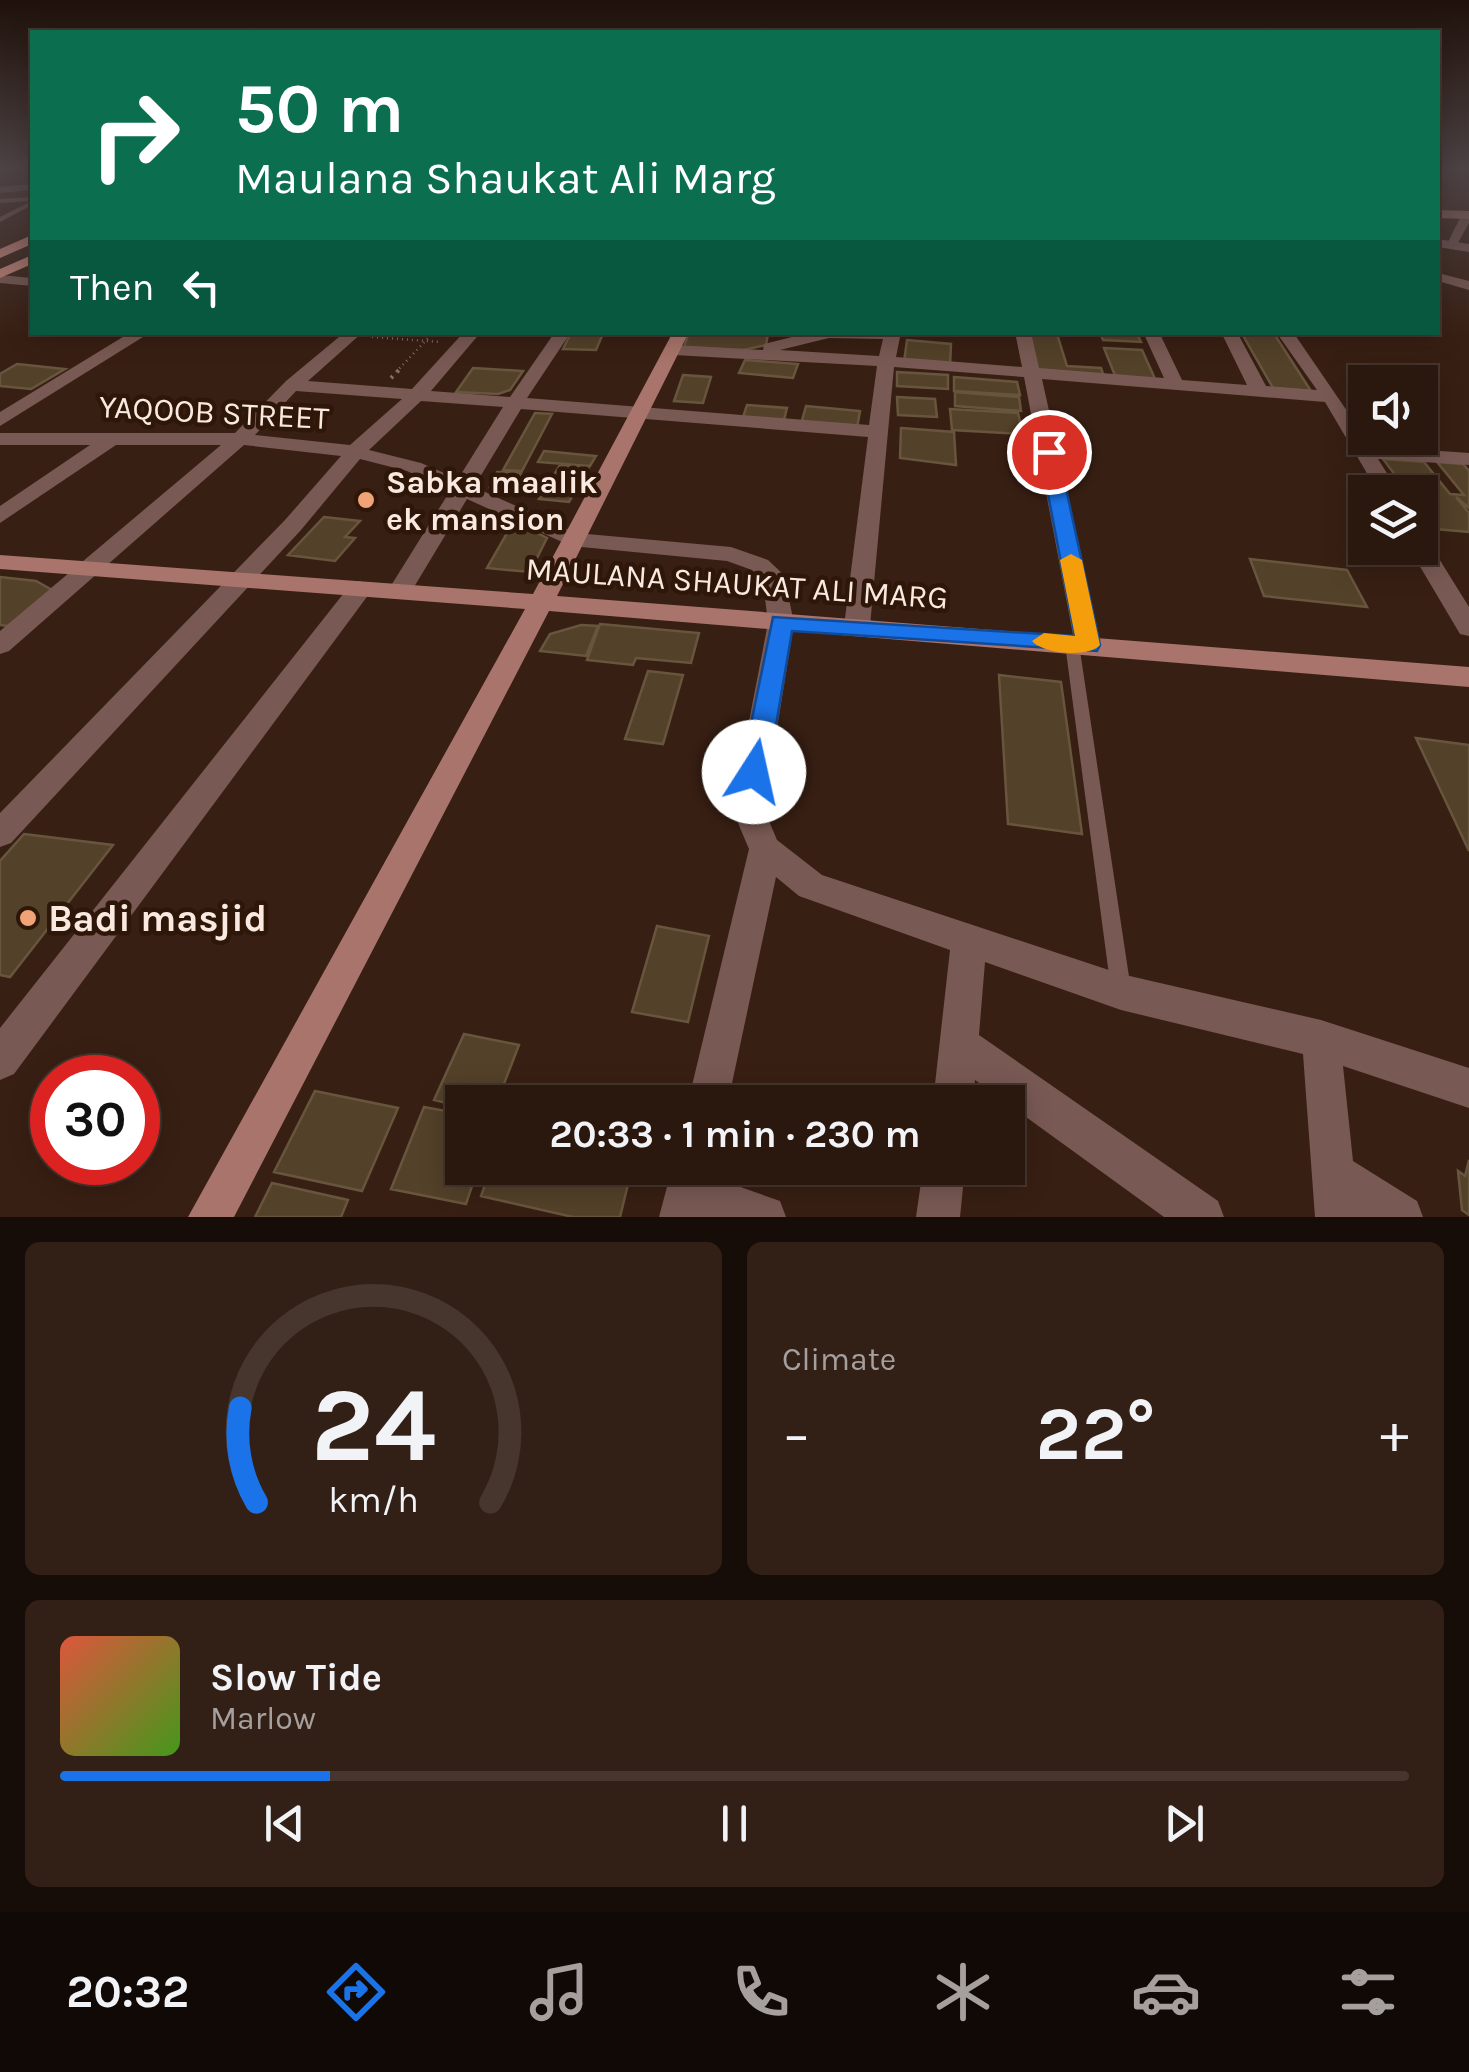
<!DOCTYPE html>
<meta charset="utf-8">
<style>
body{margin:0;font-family:Karla,sans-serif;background:#322017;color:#f1f3f6;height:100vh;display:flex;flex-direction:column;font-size:38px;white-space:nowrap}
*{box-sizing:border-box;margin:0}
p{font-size:32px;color:#a59f9e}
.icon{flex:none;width:55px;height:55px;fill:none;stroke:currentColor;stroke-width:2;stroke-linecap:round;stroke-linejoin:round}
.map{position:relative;height:1217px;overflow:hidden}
.details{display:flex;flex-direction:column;gap:25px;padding:25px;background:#170d08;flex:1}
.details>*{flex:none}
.hud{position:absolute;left:30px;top:30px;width:1410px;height:305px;border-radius:0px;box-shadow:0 5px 25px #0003,0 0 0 2px #46362e;background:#0b6e4f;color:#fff;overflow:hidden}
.buttons{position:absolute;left:1348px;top:365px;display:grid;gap:20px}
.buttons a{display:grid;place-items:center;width:90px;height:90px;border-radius:0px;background:#2a170e;box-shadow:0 5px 25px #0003,0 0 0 2px #46362e;font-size:50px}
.speed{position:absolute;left:30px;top:1055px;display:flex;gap:20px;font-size:50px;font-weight:700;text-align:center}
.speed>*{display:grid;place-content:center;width:130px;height:130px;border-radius:50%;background:#2a170e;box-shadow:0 5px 25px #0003,0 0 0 2px #46362e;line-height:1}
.speed .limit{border:15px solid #d22;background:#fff;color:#111}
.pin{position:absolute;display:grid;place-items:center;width:85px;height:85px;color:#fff;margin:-42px;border:5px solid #fff;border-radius:50%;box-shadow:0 2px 10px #0007}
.me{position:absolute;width:110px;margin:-55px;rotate:10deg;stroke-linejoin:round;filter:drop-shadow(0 0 8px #0008)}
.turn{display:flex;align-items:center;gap:35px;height:210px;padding:0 40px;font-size:45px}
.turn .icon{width:130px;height:130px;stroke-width:2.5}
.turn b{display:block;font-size:70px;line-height:85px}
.then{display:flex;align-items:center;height:95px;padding:0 40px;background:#0003;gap:20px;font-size:38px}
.big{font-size:75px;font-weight:700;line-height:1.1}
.details .card{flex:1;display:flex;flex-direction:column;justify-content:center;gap:15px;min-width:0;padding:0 35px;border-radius:15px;background:#322017}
.details .dial{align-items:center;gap:0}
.dial svg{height:260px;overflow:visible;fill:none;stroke:#46362e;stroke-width:7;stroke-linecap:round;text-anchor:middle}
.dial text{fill:#f1f3f6;stroke:none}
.song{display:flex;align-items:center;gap:30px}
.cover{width:120px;height:120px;border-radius:15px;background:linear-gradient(135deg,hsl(10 70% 55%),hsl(100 70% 35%))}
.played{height:10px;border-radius:5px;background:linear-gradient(90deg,#1a73e8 20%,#46362e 20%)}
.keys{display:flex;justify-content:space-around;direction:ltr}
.heat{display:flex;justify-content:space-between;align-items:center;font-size:55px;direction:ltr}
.details .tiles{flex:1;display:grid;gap:25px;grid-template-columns:1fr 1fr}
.card:last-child{grid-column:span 2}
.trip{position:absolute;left:445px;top:1085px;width:580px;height:100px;border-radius:0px;background:#2a170e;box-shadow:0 5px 25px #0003,0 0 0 2px #46362e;font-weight:700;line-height:100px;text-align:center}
.dock{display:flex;height:160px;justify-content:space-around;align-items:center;background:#110906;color:#a59f9e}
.dock .icon{width:70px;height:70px}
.dock .active{color:#1a73e8}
.dock b{font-size:45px;color:#f1f3f6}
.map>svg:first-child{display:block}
</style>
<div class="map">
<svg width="1469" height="1217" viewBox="0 0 1469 1217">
<rect width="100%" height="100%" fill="#381f13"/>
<path fill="#534129" stroke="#68553d" stroke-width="2.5" d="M689 332H739L768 334 766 345 743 350 684 347Z
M1028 332 1057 334 1067 366 1101 368 1104 377 1038 373Z
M1100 332H1136L1141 342 1103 340Z
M1241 332H1273L1311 391 1273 388Z
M570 335 602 336 596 350 563 349Z
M907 340 951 344 950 366 904 362Z
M1104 348 1142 350 1156 381 1116 378Z
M745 360 798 364 793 378 739 373Z
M17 364 65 369 31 389 0 386V374Z
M473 368 523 371 510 390 498 394 456 392Z
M897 372 948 375V389L897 386Z
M683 375 711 377 703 403 674 401Z
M954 377 1017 382 1020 395 954 391Z
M955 392 1019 397 1021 411 955 406Z
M897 397 935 399 937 417 898 415Z
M747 405 787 408 784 420 743 417Z
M806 406 860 411 857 428 801 424Z
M950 409 1018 413 1023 434 952 430Z
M535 413 552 414 522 471 503 470Z
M901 428 954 432 956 465 900 458Z
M544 451 596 456 590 466 538 462Z
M1383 459 1424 462 1450 494 1464 495 1437 462 1463 464 1469 471V508L1456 497 1469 513V532L1435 529 1420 508V492H1408Z
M560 465 589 467 569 502 539 499Z
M497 472 521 473 514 488 490 487Z
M324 517 360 521 345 537 355 538 335 561 288 555Z
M514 521 547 538 530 572 487 568Z
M1250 559 1347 570 1367 607 1264 596Z
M0 577 36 581 52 590 8 626 0 625Z
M600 624 699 633 691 663 636 658 633 665 587 660Z
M581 625 598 626 586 656 540 651 550 634Z
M648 671 683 675 663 744 625 739Z
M999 675 1061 682 1082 834 1008 824Z
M1416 738 1469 745V851Z
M24 834 113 845 10 977 0 975V861Z
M657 926 709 936 688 1022 632 1012Z
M464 1034 519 1045 497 1102H462V1107L434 1100Z
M315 1091 398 1108 362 1191 274 1172Z
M424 1107 462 1114V1168H478L466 1204 391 1189Z
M1469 1160V1215L1462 1210 1458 1171 1465 1176Z
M491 1168H632L620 1217H573L481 1196Z
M272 1183 348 1200 341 1217H255Z"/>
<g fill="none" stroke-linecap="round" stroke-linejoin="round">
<path stroke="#867066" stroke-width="2.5" stroke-dasharray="1 4" stroke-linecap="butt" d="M372 337 441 342
M396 372 434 332"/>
<path stroke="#867066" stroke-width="4" stroke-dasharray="2.5 6" stroke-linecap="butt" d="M391 378 399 370"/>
<path fill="#795953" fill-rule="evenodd" d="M32 197V201L0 203V199Z
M32 201V205L0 222V217Z
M1072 639 1079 644 1131 990 1128 997 1121 1000 1114 997 1111 990 1065 644Z"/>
<path fill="#795953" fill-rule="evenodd" d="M1455 168H1469V172L1456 170Z
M32 184V190L0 193V187Z
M1463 212H1469V223L1455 248H1445Z
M0 275 32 278V286L0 283Z
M131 332H151L0 426V412Z
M345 332H363L308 381 412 389 464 332H481L431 391 510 397 555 332H571L527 398 869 425 877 366 674 355 666 350 674 345 763 350 764 344 812 332H901L896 357 1022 367 1015 332H1031L1039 368 1164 378 1143 332H1159L1182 380 1247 385 1221 332H1237L1266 386 1317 390 1276 332H1293L1371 446 1469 453V465L1378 459 1399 492H1378L1325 402 1042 379 1101 645 1097 651H1079L1075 645 1024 377 894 367 870 626 857 634 844 626 868 437 521 409 474 487 576 533 731 547 768 560 784 575 794 623 764 809 777 840 822 875 1121 974 1321 1020 1469 1068V1108L1343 1066 1353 1161 1417 1201 1423 1217H1315L1303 1054 1121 1010 985 962 979 1035 1218 1201 1224 1217H1164L975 1080 973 1102H933L950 950 799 896 776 877 728 1102H688L749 849 732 809 768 623 763 582 752 570 727 561 571 546 467 499 408 597H390L387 592 450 491 407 471 360 459 301 530 11 843 0 847V813L285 520 341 456 244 445 9 651 0 654V631L221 445H116L0 523V506L90 445H0V433H235L286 381ZM829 338 883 339 879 356 780 350ZM296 391 402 399 350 445 255 435ZM421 401 503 407 458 479 421 463 369 450Z
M1420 539 1428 541 1469 607V636L1460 634 1409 548H1420Z
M360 581 372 589 369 594 14 1074 0 1080V1028L351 584Z
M672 1168H714L712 1177 780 1201 786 1217H659Z
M923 1168H965L960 1217H916Z"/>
<path fill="#795953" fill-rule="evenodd" d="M1438 239 1469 244V252L1438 247Z
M1438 273 1469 281V290L1438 281Z"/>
<path fill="#a8746b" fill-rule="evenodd" d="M1438 210 1469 211V219L1438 218Z
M673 332H689L557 596 1469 667V687L549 611 234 1217H188L525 609 0 569V555L533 594Z"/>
<path fill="#cc897e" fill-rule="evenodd" d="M32 235V244L0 258V249Z
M32 255V264L0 278V269Z"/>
</g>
<linearGradient id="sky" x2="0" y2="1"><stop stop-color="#1f110a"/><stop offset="0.5" stop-color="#4d4244"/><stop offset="1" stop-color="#4d4244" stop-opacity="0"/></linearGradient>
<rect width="1469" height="338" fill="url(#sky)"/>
<path fill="#1a73e8" stroke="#114b97" stroke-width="2.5" d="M1049 447 1058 452 1100 645 1097 651 792 631 768 772 764 780 754 783 745 780 741 772 773 617 1075 636 1040 452Z"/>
<path fill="#f59e0b" d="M1071 554 1082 560 1100 645C1089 658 1043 654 1032 641L1044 633 1075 636 1060 560Z"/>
<g fill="#efa377" stroke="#2e1609" stroke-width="4">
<circle cx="366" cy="500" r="10"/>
<circle cx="28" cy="918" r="10"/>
</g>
<g text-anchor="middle" stroke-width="9" stroke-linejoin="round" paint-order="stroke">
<g font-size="32" fill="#fae9e1" stroke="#2e1609">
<text transform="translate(214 412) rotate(3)" y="11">YAQOOB STREET</text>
<text transform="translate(737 583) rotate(4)" y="11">MAULANA SHAUKAT ALI MARG</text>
</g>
<g font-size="32" font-weight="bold" fill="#fae9e1" stroke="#2e1609" text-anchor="start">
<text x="386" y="493">Sabka maalik<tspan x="386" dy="37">ek mansion</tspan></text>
</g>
<g font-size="38" font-weight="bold" fill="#fae9e1" stroke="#2e1609" text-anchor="start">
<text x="48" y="931">Badi masjid</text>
</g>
</g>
</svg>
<div class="buttons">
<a><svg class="icon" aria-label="sound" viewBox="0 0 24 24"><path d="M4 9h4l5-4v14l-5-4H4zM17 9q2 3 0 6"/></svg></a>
<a><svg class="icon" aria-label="layers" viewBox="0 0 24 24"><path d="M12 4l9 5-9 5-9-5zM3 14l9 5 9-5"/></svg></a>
</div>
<div class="speed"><div class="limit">30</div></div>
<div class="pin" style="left:1049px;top:452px;background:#d93025"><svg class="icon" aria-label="arrive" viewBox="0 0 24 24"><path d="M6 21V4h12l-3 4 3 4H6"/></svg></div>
<svg class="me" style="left:754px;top:772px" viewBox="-20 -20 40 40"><circle r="19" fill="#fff"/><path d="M0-13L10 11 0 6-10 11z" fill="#1a73e8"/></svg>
<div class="trip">20:33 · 1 min · 230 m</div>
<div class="hud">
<div class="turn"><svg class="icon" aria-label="right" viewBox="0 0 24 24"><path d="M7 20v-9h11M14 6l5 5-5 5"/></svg><div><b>50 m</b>Maulana Shaukat Ali Marg</div></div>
<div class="then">Then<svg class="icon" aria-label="left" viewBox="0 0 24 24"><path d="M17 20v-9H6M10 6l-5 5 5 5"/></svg></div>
</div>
</div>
<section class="details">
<div class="tiles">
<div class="card dial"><svg viewBox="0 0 100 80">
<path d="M14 69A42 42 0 1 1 86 69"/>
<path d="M14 69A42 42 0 0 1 9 40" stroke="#1a73e8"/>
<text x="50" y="56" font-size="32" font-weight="700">24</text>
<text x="50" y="72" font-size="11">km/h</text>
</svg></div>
<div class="card"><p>Climate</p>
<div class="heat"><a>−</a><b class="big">22°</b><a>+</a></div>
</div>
<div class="card">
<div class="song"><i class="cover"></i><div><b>Slow Tide</b><p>Marlow</p></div></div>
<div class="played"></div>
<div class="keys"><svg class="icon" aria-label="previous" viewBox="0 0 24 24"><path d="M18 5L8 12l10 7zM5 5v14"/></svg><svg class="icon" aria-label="pause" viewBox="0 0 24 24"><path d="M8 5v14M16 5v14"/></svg><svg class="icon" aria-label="next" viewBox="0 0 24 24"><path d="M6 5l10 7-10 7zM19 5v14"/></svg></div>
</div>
</div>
</section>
<nav class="dock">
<b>20:32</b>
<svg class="icon active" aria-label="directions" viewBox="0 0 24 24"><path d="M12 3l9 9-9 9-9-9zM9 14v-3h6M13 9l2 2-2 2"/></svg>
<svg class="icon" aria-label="music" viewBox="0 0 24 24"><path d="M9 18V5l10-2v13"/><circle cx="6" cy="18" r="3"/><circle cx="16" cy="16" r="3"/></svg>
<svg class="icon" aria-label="phone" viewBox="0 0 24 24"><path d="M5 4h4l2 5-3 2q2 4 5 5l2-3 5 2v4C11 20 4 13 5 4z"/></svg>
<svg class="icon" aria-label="climate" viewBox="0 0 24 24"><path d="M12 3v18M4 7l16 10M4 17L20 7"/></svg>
<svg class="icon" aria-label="car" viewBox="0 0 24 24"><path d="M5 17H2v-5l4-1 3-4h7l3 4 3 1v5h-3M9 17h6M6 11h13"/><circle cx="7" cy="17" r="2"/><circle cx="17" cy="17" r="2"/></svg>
<svg class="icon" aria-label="filters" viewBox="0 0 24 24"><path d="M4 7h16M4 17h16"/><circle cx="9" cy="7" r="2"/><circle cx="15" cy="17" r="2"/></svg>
</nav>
